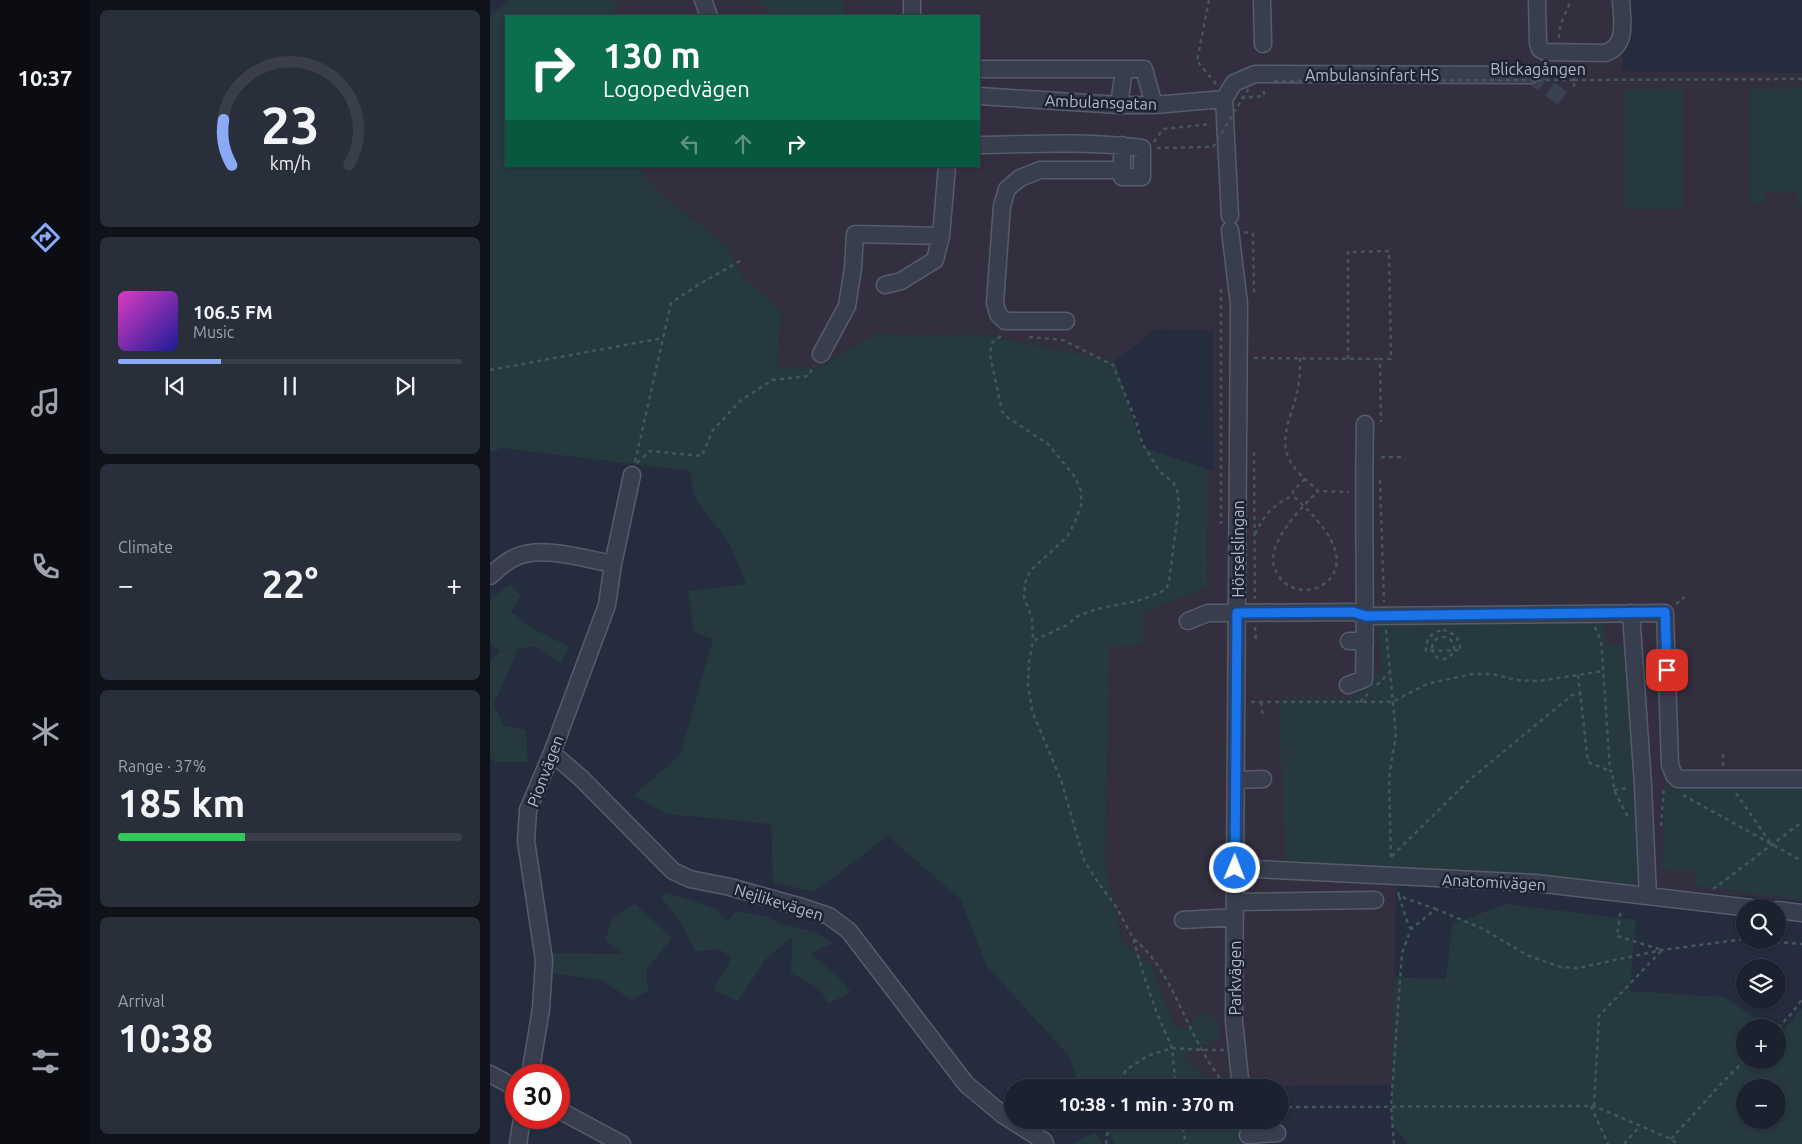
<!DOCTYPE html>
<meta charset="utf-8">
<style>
body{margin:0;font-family:Ubuntu,sans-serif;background:#282e3a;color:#f1f3f6;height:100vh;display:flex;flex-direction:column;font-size:19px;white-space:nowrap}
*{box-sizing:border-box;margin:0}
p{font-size:16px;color:#a0a3aa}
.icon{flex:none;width:28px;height:28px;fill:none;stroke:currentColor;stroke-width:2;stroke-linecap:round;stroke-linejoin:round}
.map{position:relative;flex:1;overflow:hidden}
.drawer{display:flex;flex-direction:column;gap:10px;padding:10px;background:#0f1219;width:400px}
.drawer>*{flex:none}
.top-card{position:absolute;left:15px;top:15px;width:475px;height:152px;border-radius:0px;box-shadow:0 1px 4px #0004,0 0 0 1px #393e4a;background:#0b6e4f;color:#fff;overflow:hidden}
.fabs{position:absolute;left:1246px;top:899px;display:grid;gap:10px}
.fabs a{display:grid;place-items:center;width:50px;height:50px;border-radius:50%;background:#1b212e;box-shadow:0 1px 4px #0004,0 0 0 1px #393e4a;font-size:25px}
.speed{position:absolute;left:15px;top:1064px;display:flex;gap:10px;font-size:25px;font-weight:700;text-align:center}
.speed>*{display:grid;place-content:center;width:65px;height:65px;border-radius:50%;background:#1b212e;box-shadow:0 1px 4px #0004,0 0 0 1px #393e4a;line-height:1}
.speed .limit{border:8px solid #d22;background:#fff;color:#111}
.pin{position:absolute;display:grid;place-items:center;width:42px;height:42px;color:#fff;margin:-21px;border-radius:10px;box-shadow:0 2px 8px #0006}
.me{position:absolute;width:55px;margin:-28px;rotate:1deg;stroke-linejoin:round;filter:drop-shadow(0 0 4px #0008)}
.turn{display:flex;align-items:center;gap:18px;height:105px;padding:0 15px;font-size:22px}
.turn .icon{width:65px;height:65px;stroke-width:2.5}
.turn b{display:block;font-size:35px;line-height:42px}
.lanes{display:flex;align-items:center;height:48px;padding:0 15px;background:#0003;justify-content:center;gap:25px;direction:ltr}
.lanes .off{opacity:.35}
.big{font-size:38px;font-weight:700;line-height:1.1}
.drawer .widget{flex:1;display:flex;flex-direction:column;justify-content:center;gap:8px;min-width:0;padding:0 18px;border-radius:8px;background:#282e3a}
.drawer .dial{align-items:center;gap:0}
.dial svg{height:130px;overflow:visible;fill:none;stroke:#393e4a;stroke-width:7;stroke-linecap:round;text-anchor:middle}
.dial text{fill:#f1f3f6;stroke:none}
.song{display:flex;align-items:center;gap:15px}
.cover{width:60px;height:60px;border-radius:8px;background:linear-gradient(135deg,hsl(310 70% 55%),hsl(240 70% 35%))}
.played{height:5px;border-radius:2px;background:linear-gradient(90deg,#8aa9f7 30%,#393e4a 30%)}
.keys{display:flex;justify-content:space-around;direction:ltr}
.heat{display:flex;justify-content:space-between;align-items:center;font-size:28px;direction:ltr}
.charge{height:8px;border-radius:4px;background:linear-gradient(90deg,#34c759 37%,#393e4a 0)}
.trip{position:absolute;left:514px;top:1079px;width:285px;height:50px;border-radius:25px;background:#1b212e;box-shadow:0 1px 4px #0004,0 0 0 1px #393e4a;font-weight:700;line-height:50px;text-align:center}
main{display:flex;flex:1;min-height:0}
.dock{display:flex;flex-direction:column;width:90px;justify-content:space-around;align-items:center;background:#0b0d12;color:#a0a3aa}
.dock .icon{width:35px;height:35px}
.dock .current{color:#8aa9f7}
.dock b{font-size:22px;color:#f1f3f6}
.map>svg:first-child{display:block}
</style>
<main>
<nav class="dock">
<b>10:37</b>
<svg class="icon current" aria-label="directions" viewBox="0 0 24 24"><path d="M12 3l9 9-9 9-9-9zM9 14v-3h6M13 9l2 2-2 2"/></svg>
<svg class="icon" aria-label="music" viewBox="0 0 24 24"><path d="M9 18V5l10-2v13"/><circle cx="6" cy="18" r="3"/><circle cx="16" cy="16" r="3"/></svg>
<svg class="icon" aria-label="phone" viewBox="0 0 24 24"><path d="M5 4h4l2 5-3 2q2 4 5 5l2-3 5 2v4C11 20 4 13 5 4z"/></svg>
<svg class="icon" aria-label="climate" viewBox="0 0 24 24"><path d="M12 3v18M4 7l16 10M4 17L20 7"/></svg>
<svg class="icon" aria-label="car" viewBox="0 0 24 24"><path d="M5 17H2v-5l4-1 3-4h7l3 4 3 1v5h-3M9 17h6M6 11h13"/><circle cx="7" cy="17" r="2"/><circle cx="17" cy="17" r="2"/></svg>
<svg class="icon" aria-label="filters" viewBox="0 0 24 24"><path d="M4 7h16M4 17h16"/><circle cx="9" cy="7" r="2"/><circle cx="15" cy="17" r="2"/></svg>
</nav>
<section class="drawer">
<div class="widget dial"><svg viewBox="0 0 100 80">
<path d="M14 69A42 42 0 1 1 86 69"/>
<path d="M14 69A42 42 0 0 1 9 41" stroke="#8aa9f7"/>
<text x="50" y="56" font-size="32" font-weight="700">23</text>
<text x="50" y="72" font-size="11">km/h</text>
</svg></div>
<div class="widget">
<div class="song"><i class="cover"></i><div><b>106.5 FM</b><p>Music</p></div></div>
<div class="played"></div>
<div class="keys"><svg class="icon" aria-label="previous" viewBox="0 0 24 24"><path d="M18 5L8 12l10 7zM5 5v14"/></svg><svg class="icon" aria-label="pause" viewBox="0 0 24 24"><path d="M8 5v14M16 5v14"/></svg><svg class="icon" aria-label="next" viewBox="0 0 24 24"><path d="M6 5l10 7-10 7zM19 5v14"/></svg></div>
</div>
<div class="widget"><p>Climate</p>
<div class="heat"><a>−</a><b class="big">22°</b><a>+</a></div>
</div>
<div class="widget"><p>Range · 37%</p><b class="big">185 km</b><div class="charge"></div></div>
<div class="widget"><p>Arrival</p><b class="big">10:38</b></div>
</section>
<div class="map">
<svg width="1312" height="1144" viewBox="0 0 1312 1144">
<rect width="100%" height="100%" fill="#242c3d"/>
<path fill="#332f3e" d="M127 0H1134L1132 71 1312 73V901L1140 886 910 871 906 889 902 1085 760 1086 723 1084 692 1056 729 1038 695 1031 683 1023 661 964 633 944 615 864 620 646 653 613 717 587 718 469 724 470 723 331 666 329 625 361 490 334 420 336 387 333 329 367 288 368 291 310 254 279 236 245 169 193 148 166H489V16H123Z"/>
<path fill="#26393e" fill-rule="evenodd" d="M19 0H127L123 16H16V166H148L169 193 236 245 254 279 291 310 288 368 329 367 387 333 420 336 490 334 625 361 652 447 718 469 717 587 653 613 655 644 620 647 615 864 633 944 661 964 683 1023 695 1031 711 1011 728 1020 730 1038 693 1056 727 1087H589L579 1056 496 965 471 900 398 836 324 892 283 882 281 824 177 814 144 795 190 755 223 639 204 632 198 591 256 584 239 543 205 499 200 471 12 448 0 452V16Z
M267 0H354V16H281Z
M1312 88V205H1307V192H1275V204H1260V89Z
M1193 89V209H1135V90Z
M20 584 31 596 21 612 44 629 80 647 71 664 46 646 28 649 4 704 14 726 36 730 38 762H5L0 757V661L11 651 0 643V600Z
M1114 619 1115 644 1133 645 1147 818 1148 884C1030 873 913 866 795 862L789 698H861L892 671 888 622Z
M1175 787H1312V900L1205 885V872L1172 869Z
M175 892 225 908 237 921 246 911 278 917 289 923 325 932 342 943 321 954 346 975 361 992 338 1004 330 989 301 973 302 937 276 959 248 1001 223 990 242 957 228 949 205 952 193 926 171 897Z
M145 904 182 938 157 969 156 978 159 990 142 1000 111 980 56 972 64 953 133 954 115 940 122 919Z
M1016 904 1146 920 1140 991 1234 997 1277 1027 1255 1028V1060H1288V1035L1289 1036 1312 1008V1144H918L901 1123 904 977 956 979 962 924ZM1255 1088H1288V1120H1255Z
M607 1120H750L753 1144H625Z
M605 1132 614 1144H582Z"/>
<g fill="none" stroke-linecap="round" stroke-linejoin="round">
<path stroke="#394152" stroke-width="16" stroke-dasharray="16 8" stroke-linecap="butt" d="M1040 75 1078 102"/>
<defs>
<path id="minor" d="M213 0 219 16
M772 0 773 44
M1047 0 1048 43 1050 49 1055 52 1115 53C1138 46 1132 20 1131 0
M422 16V0
M489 69H634L629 105
M634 69H654L664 105
M489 96 629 105H664L734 99
M734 99 744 83 765 74 1040 75
M734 99 740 216
M489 145C543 144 598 141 652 148V177H632V145
M740 230 749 304 744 1021 751 1088
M395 285 411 281 445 260 451 236 457 166
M576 321H515L508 314 505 303 512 206 517 189 530 178 550 170H632
M331 354 357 306 363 268 365 234 451 236
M0 576C8 569 16 561 26 557 51 545 96 559 123 564
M1141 613 1153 785 1158 896
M698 621 718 613H731L863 612 876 616 1175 613 1180 765 1184 775 1188 779H1312
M859 641H875
M858 685 874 679C876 594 873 509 875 424
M62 753 91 778 183 871 200 879 240 887 312 907 339 916 359 931 476 1084 513 1115 554 1141 555 1144
M746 780 773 779
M745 868 1045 883 1261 908
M745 902 885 900
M1288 910 1312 913
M693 920 745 917
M0 1074 26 1088
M40 1075 51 1009 54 960 36 841 38 810 62 753 117 605 123 564 142 475
M69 1110 132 1144
M758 1135 787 1133
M28 1144 32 1118"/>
</defs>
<use href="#minor" stroke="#565c6b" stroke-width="19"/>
<path stroke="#44565b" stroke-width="2.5" stroke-dasharray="4 4" stroke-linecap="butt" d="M719 0 707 61 727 85
M1069 38C1068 26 1077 11 1081 0
M1084 67V90
M1084 80 1312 79
M751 98 774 96V89H772
M664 142 673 129 721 124
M667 148 721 147
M754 232 763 234 764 292
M731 289V524
M511 336 502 343 500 355 512 411 517 417 558 444 585 477 591 491V506L584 524 577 537 540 571 535 583 534 598 542 618 543 641
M539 337 573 340 623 365 646 421 652 443 670 472 683 482 687 490 689 504 679 582 676 589 669 593 647 601 607 609 588 616 577 625 543 641 539 662 538 684 542 711 571 780 594 860 609 884 625 905 643 938 653 973 666 1011 682 1048 686 1088
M764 358 890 359
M810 358C810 368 810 378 808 388 804 411 788 437 799 459 805 472 818 481 828 491L859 492
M858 359V252L899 251 901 359H890L891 422
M0 370 173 338
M764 452 765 599
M891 457H912
M145 462 181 303 208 285 250 261
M147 463 160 451 212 456 223 430 250 401 282 380 318 376 324 365
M815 479 803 491V496C818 509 842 533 846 554 853 586 807 605 788 575 785 569 782 563 783 557 786 533 812 507 828 491
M890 480 894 602
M765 534C773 516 784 504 802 496
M1186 604 1195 597
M765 627 766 643
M1105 627 1111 642 1112 652 1120 771H1122L1124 790 1139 819
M896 630 906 734 899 778 901 861
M953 630 958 631 967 637 971 650 936 651C935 639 942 632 953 630Z
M942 648a11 11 0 1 1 22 0a11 11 0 1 1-22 0Z
M1088 675 1098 762 1120 771
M887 685 899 673
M761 702H902L937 684 982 674H1002L1026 680 1049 681 1113 671
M771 702 773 718
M870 702 878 694
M1233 766V752
M1124 790 1138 788
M1246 793 1281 844
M1193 795 1312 861
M1171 826 1174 786
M902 856 977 782 1082 695 1091 694
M1223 889 1312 822
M908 892 909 896 946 909
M909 896 918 924 921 929
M644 939C679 969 690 1012 712 1050 719 1063 727 1074 735 1086
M1262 940 1312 944
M1288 1028 1302 1013 1312 999
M626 1088 636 1070 657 1056 682 1048 712 1050H734
M1101 1106 1118 1144
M1104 1106 1109 1016 1172 950 1127 936 1131 909
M790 1107 1104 1106 1181 1139 1188 1144
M691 1120 696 1144
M1181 1139 1231 1084 1255 1060
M616 1144 619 1120
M904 1144 901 1106 912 953 921 929 946 909 993 929 1037 955 1070 967 1088 968 1172 950 1255 939
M1134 1144 1150 1126"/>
<use href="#minor" stroke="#383e4d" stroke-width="16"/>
<path stroke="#44565b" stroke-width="2.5" stroke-dasharray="4 4" stroke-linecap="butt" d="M784 81 1084 80
M723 147 762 83"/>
</g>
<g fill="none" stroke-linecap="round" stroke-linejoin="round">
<defs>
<path id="route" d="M745 868 747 613 863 612 876 616 1175 612 1177 670"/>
</defs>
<use href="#route" stroke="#114b97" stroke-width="12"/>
<use href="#route" stroke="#1a73e8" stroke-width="9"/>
</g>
<g text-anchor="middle" stroke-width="5" stroke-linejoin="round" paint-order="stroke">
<g font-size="16" fill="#b3b9c8" stroke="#1d2332">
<text x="1048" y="75">Blickagången</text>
<text x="882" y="81">Ambulansinfart HS</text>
<text transform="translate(611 102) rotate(2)" y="6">Ambulansgatan</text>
<text transform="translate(748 549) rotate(-90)" y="6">Hörselslingan</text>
<text transform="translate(55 771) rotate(-69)" y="6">Pionvägen</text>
<text transform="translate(1004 882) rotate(3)" y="6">Anatomivägen</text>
<text transform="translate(289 902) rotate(17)" y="6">Nejlikevägen</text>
<text transform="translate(745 978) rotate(-90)" y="6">Parkvägen</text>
</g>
</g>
</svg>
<div class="fabs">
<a><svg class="icon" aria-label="search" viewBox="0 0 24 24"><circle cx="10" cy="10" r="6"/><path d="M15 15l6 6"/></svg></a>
<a><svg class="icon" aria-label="layers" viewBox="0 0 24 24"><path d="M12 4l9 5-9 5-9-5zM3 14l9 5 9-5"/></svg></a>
<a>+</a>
<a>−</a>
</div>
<div class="speed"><div class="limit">30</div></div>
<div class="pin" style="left:1177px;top:670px;background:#d93025"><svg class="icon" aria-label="arrive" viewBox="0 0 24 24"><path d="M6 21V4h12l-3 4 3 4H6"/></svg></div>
<svg class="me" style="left:745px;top:868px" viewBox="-20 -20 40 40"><circle r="17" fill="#1a73e8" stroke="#fff" stroke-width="3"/><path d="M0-11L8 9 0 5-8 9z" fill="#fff"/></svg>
<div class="trip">10:38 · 1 min · 370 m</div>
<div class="top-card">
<div class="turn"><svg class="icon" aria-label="right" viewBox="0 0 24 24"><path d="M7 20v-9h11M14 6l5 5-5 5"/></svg><div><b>130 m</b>Logopedvägen</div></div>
<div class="lanes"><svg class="icon off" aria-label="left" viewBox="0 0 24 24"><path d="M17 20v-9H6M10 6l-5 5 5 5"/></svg><svg class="icon off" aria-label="ahead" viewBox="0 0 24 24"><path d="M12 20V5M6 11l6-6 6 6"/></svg><svg class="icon" aria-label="right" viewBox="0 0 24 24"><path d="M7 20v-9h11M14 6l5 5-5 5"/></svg></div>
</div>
</div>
</main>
